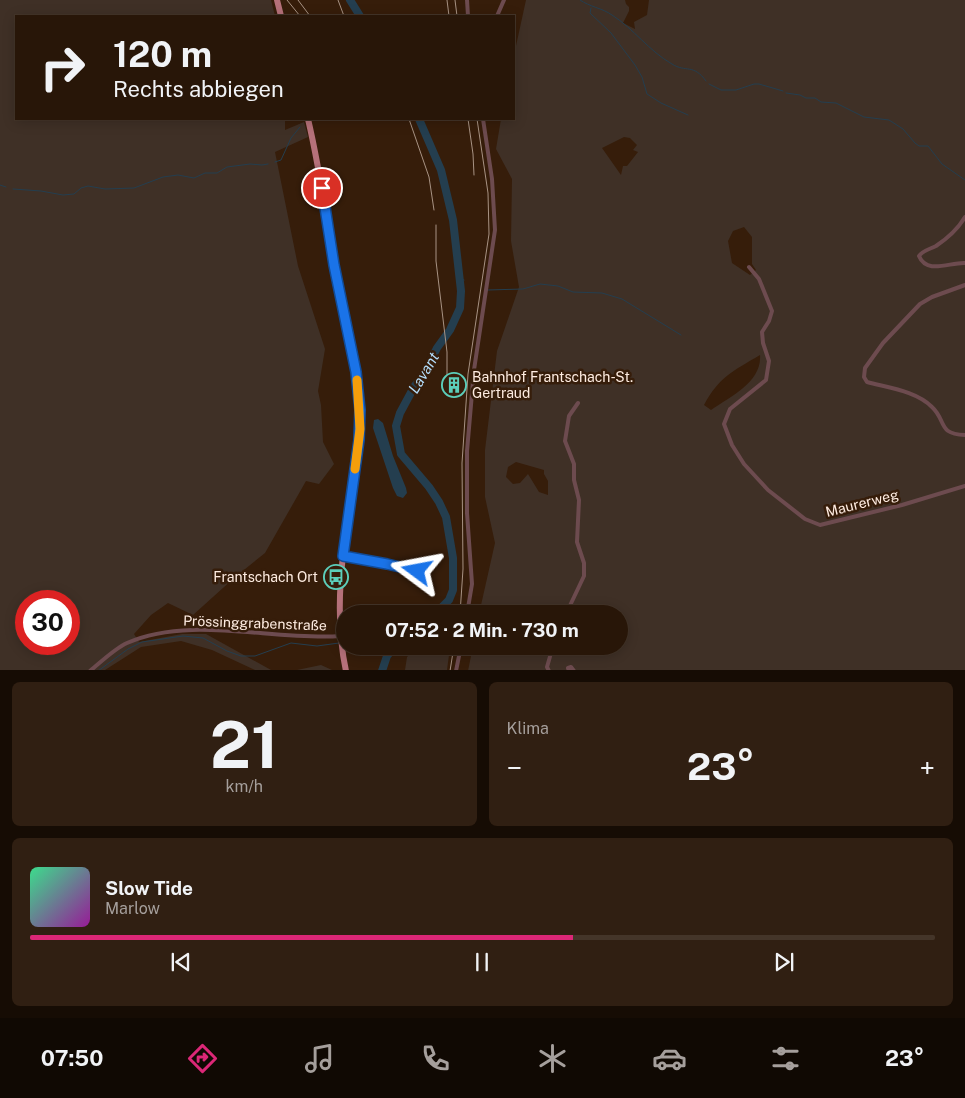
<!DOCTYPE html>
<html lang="de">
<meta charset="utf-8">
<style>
body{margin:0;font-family:"Public Sans",sans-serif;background:#301f12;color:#f1f3f6;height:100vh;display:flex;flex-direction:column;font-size:19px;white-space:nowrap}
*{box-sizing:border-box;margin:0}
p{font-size:16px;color:#a59f9c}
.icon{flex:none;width:28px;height:28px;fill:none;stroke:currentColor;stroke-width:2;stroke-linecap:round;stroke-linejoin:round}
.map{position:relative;height:670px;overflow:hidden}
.details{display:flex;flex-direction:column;gap:12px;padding:12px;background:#160c04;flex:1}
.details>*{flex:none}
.hud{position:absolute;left:15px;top:15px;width:500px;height:105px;border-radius:0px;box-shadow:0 2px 12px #0003,0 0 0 1px #443529;background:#281608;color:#f1f3f6;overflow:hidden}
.speed{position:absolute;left:15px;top:590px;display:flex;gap:10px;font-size:25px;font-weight:700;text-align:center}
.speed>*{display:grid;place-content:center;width:65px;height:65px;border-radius:50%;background:#281608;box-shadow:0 2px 12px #0003,0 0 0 1px #443529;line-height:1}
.speed .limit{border:8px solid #d22;background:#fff;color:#111}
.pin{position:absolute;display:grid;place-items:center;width:42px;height:42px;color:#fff;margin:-21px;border:2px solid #fff;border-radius:50%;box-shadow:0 1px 5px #0007}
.me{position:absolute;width:55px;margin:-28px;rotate:283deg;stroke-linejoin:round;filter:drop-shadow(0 0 4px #0008)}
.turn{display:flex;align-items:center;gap:18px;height:105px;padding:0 15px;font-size:22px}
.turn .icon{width:65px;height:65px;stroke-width:2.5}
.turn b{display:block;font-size:35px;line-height:42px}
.big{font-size:38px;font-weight:700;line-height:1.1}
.details .tile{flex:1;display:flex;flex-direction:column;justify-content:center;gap:8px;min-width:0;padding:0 18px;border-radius:8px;background:#301f12}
.details .dial{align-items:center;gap:0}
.dial b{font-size:65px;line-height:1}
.song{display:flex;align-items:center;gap:15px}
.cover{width:60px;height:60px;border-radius:8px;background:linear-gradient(135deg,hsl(150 70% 55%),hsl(300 70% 35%))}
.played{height:5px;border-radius:2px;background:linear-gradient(90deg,#db2777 60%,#443529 60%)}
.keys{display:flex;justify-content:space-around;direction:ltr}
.heat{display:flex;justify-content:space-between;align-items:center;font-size:28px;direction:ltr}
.details .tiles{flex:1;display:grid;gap:12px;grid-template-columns:1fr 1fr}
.tile:last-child{grid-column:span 2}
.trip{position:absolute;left:336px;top:605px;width:292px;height:50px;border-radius:25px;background:#281608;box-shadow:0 2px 12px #0003,0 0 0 1px #443529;font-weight:700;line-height:50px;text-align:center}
.dock{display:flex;height:80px;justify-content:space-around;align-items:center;background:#100903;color:#a59f9c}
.dock .icon{width:35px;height:35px}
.dock .current{color:#db2777}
.dock b{font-size:22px;color:#f1f3f6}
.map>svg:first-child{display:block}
</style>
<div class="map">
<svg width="965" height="671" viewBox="0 0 965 671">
<rect width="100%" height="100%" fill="#361d0a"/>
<path fill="#3f3026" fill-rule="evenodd" d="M0 0H271L275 16H16V119H285V130L304 122 308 137 275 152 298 266 325 349 318 391 321 405 323 442 334 464 319 484 306 481 265 553 234 578 193 615 168 603 151 615 134 634 139 642 182 634H206L271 670H255L212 650 181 641 141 647 105 670 0 671ZM26 601H69V644H26Z
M526 0H625L626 4 629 7V11L623 23 635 29 634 22 647 15 649 0H965V670L468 671 473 646H620V614H479L495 543 485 497V450L497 351 519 287 511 241 512 179 496 149 501 119H514V55ZM624 137 630 138 637 145 633 150 638 152 627 166H623L621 175 602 148ZM744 227 752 237V264L756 270 750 275 732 263 728 241 733 231ZM760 355C762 382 731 396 711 410L704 405C719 377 733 371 760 355ZM516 462 544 470V474L548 481V495L539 492 528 474 520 483 513 484 506 477 508 467Z
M412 652 449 655 447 670H405L407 657Z
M321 665 332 670H297Z"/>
<path fill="#243e4f" d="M378 419 383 423 393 456 406 488 407 493 403 498 397 496 393 488 373 428 374 420Z"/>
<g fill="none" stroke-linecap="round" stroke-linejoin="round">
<path stroke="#243e4f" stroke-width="1" d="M580 0C590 7 602 8 612 15 634 29 649 51 672 64 686 73 693 63 706 81
M591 8 590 13 611 33 635 65 642 77 647 94 661 103 688 115
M709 84 721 90H736L754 84H759L783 91
M786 93 800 95 806 98H815L821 102 836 103 864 117 889 120 903 129 915 143 919 146H928L942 164 965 180
M275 162 281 160 291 138 300 127
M0 185 6 187
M13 189 41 191 63 195 74 194 81 188 88 186 105 189 134 188 163 177 178 175 194 178 205 173H217L227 167 250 164 262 165 268 164
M460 279 464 280
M488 290 523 289 540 284 558 286 573 292 602 293 622 299 681 335
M98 671 128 649 142 642 183 636 203 638 227 651 241 656H255L291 643 317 646 339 643"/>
<path stroke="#243e4f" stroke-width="8" d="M350 0 360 16
M419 119 441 170 453 220 461 291 460 308 450 330 437 348 424 374 414 387 400 413 396 426 401 454 429 487 439 502 446 517 453 558V590L449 600 435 614
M382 671 387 656 395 646"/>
<path stroke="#6d4b4f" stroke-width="4" d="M467 0 468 16
M497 16 504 0
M965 217C958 229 948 238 936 246 930 249 922 251 919 256 927 275 950 262 965 263
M749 267 759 279 772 311 769 321 762 332 763 343 769 361 766 380 730 409 724 424 732 445 744 464 768 490 805 519 820 525 902 505 965 486
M965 285 932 297 920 304 883 343 865 368 864 377 867 382C889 388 916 391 932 407 947 421 937 434 965 435
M343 556 417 571
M467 614 472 584 467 513V451L474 370 495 230 492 179 483 119
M566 614 584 576V563L577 542 579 500 574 480V464L565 441 569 416 578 403
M90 671C101 662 114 649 127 643 190 615 273 641 340 636
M456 671 461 646
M549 671 547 667 553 646
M569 671 568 668 571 667 574 671"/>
<path stroke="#b6717a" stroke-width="6" d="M277 0 281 16
M308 119C322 178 329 238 340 298 347 338 360 377 360 418 360 442 355 466 352 489 343 549 333 611 346 671"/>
<path stroke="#a89384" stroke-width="1" d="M287 0 300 16
M298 0 310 16
M338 0 344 16
M447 0 449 16
M455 0 457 16
M409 119 429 177 434 210
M468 119 473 154 474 175
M436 225V261L447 352V391
M460 614 463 569 462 463 468 374 489 234 488 193 477 119
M450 671 454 646"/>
</g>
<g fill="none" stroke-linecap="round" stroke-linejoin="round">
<defs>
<path id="route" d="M322 188 334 265 356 372 360 410 359 440 343 556 387 564 417 571"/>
</defs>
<use href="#route" stroke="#114b97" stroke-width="12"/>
<use href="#route" stroke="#1a73e8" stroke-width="9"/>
<path stroke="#f59e0b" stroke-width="9" d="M355 469 360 429 357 380"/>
</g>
<defs>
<symbol id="building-ring" viewBox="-11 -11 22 22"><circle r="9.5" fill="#361d0a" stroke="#5cceba" stroke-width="1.5"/><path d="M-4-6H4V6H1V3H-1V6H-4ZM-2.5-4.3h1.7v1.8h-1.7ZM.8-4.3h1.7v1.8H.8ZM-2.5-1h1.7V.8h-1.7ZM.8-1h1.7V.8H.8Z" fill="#5cceba"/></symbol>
<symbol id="bus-ring" viewBox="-11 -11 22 22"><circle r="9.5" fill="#361d0a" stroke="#5cceba" stroke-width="1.5"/><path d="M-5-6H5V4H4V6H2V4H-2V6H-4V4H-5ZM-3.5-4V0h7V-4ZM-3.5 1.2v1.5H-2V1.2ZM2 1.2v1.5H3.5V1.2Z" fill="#5cceba"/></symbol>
</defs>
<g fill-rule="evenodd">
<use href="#building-ring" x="440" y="371" width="28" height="28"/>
<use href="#bus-ring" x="322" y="563" width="28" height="28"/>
</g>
<g text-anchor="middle" stroke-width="5" stroke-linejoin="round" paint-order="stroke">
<g font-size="14" fill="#feece1" stroke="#361d0a" text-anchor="start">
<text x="472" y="382">Bahnhof Frantschach-St.<tspan x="472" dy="16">Gertraud</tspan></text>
<text x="318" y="582" text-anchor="end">Frantschach Ort</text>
</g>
<g font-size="14" fill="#feece1" stroke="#361d0a">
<text transform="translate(862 503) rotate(-14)" y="5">Maurerweg</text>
<text transform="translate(255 623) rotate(2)" y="5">Prössinggrabenstraße</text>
</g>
<g font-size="15" font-style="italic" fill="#b3dcf9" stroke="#361d0a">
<text transform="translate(424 373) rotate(-59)" y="5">Lavant</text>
</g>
</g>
</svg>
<div class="speed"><div class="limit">30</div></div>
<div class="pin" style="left:322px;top:188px;background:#d93025"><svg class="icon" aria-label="arrive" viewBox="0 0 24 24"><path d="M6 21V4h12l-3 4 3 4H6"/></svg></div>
<svg class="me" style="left:417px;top:571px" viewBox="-20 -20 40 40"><path d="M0-17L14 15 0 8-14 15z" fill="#1a73e8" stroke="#fff" stroke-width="4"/></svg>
<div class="trip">07:52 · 2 Min. · 730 m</div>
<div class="hud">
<div class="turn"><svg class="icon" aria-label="right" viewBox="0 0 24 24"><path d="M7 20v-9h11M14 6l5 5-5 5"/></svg><div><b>120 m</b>Rechts abbiegen</div></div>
</div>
</div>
<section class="details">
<div class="tiles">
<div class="tile dial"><b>21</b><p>km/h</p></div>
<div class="tile"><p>Klima</p>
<div class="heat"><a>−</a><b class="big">23°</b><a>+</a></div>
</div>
<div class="tile">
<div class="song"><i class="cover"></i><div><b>Slow Tide</b><p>Marlow</p></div></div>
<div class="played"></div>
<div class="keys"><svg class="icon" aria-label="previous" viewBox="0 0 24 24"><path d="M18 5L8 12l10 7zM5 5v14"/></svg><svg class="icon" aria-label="pause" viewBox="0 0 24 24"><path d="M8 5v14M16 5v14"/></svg><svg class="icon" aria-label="next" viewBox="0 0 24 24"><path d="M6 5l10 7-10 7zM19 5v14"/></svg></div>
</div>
</div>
</section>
<nav class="dock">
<b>07:50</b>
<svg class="icon current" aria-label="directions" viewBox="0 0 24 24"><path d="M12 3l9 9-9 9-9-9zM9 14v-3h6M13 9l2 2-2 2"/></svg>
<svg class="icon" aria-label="music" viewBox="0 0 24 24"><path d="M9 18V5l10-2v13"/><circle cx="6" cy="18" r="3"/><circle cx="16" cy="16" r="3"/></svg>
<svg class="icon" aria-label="phone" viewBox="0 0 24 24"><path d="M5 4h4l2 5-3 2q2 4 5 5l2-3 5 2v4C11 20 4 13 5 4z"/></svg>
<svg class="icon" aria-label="climate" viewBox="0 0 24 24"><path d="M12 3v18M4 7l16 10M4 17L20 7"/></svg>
<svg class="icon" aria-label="car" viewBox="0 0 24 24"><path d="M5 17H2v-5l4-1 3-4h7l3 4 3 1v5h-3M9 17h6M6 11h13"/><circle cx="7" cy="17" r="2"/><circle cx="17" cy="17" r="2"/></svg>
<svg class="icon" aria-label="filters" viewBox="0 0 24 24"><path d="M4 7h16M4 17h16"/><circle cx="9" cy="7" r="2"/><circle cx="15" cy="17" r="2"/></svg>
<b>23°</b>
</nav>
